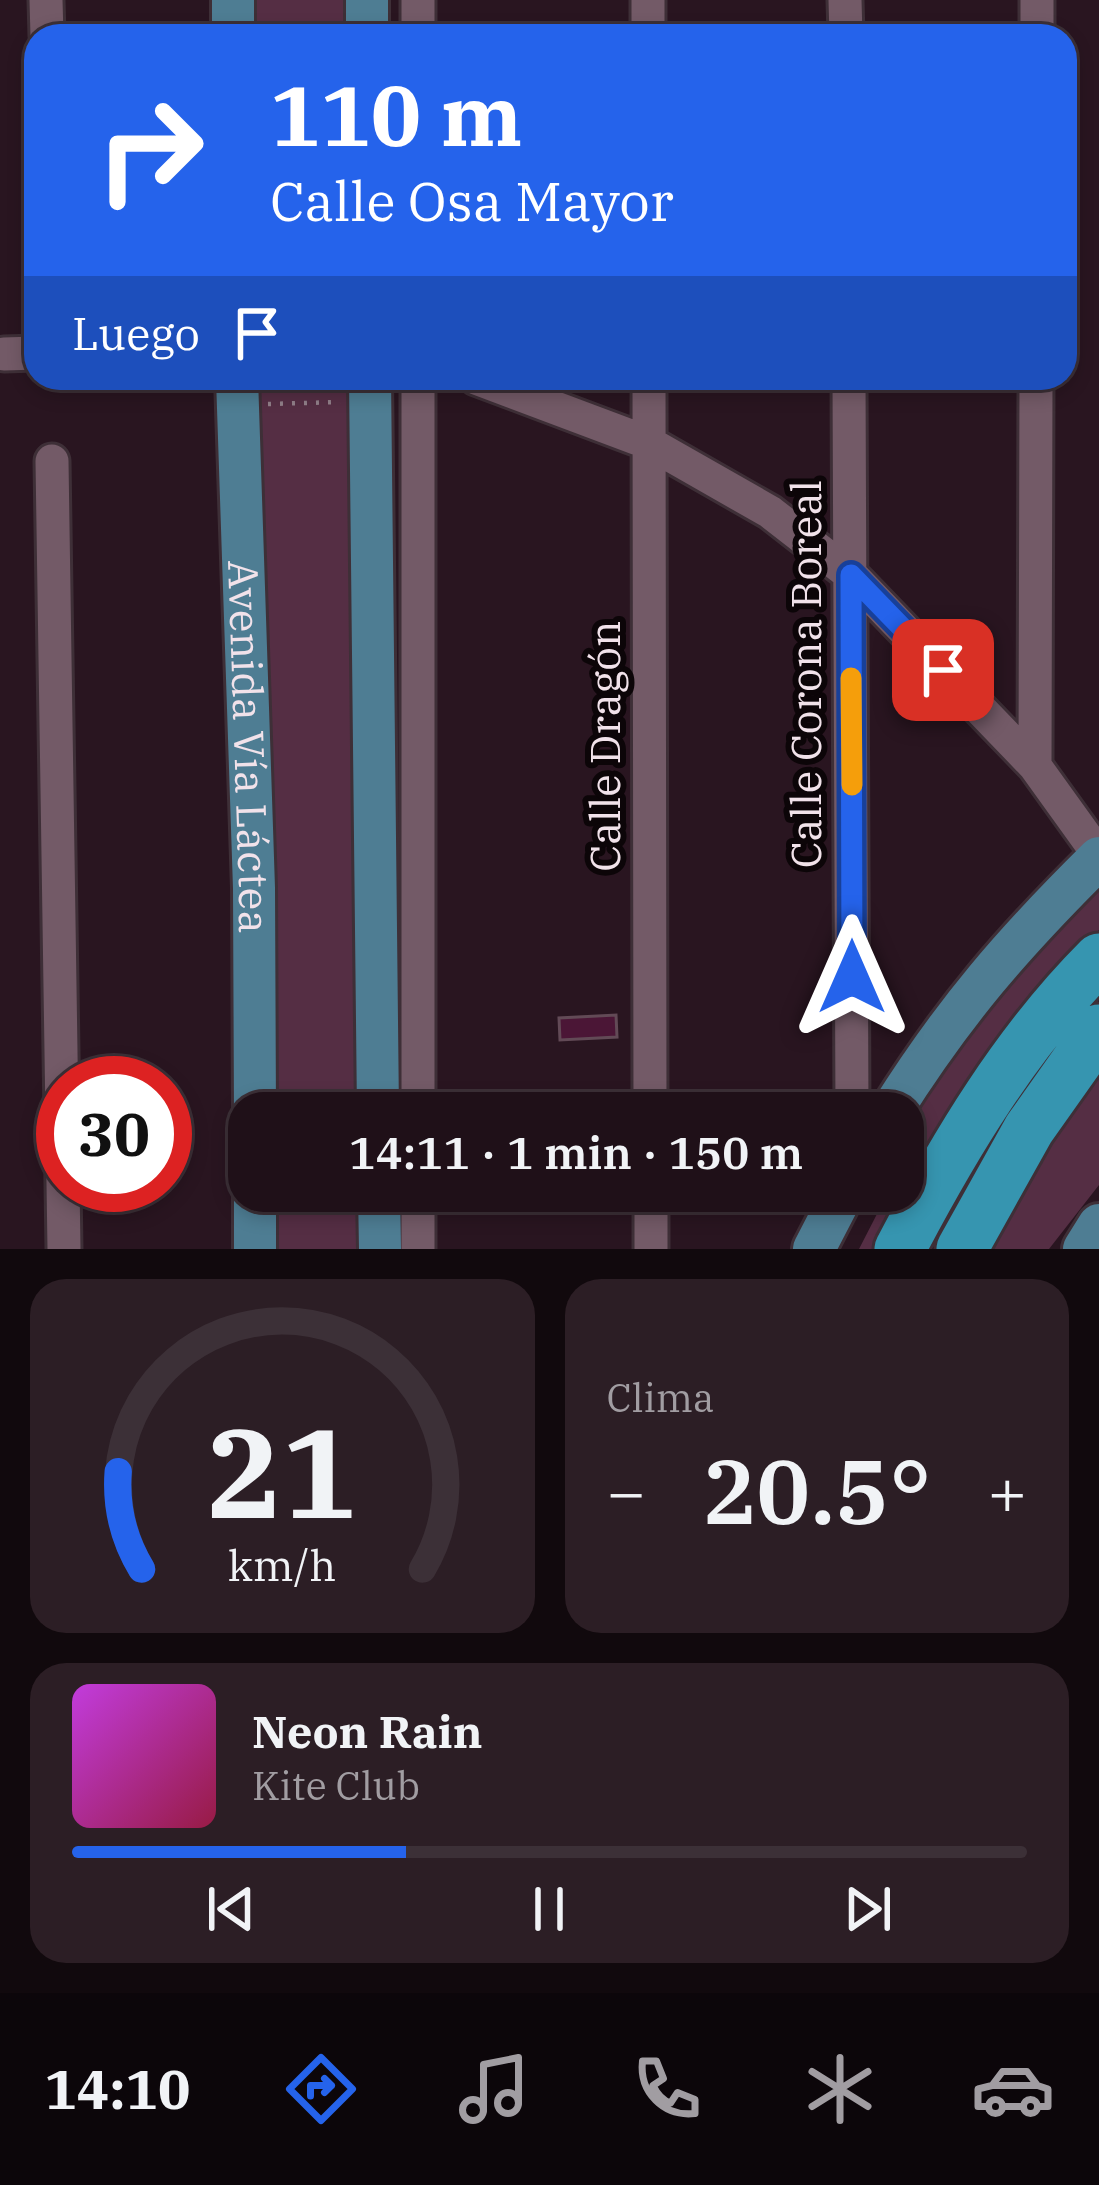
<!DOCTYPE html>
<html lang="es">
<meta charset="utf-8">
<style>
body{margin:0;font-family:"IBM Plex Serif",serif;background:#2c1e25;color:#f1f3f6;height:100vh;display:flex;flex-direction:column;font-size:45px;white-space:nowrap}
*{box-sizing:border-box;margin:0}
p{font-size:39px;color:#a19da2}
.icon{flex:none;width:66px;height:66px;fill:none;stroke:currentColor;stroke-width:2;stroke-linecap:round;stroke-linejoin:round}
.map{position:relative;height:1249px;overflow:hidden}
.details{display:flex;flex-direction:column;gap:30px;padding:30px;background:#11090d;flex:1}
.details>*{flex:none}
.hud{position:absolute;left:24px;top:24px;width:1053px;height:366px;border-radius:36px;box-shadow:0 6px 18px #0003,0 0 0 3px #3c3037;background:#2563eb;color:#fff;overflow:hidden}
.speed{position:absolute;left:36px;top:1056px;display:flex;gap:24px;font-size:60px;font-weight:700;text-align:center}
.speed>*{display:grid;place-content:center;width:156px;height:156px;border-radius:50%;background:#1f1018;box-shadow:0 6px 18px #0003,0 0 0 3px #3c3037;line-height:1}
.speed .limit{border:18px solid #d22;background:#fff;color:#111}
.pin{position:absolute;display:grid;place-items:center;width:102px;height:102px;color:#fff;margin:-51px;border-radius:24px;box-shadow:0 6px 18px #0006}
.me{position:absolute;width:132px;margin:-66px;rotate:0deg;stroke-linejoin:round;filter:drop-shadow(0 0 9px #0008)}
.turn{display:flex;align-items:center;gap:42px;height:252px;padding:0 48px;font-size:54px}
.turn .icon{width:156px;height:156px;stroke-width:2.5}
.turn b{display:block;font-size:84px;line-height:102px}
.then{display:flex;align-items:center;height:114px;padding:0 48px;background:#0003;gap:24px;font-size:45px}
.big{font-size:90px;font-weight:600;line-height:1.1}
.details .widget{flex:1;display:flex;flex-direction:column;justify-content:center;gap:18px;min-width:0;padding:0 42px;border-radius:36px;background:#2c1e25}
.details .dial{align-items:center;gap:0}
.dial svg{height:312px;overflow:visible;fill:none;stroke:#3c3037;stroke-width:7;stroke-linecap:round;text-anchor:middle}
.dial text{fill:#f1f3f6;stroke:none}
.song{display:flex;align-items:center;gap:36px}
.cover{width:144px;height:144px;border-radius:18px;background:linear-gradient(135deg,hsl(290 70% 55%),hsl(340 70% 35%))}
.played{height:12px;border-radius:6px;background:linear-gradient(90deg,#2563eb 35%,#3c3037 35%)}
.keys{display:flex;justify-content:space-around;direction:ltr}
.heat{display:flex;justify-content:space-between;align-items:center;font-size:66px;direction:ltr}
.details .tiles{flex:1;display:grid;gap:30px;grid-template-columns:1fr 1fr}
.widget:last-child{grid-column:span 2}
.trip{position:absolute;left:228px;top:1092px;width:696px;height:120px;border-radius:36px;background:#1f1018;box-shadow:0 6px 18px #0003,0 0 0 3px #3c3037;font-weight:600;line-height:120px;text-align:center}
.tab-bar{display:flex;height:192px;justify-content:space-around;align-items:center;background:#0c060a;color:#a19da2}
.tab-bar .icon{width:84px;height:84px}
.tab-bar .active{color:#2563eb}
.tab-bar b{font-size:54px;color:#f1f3f6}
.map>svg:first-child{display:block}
</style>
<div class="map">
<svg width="1099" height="1249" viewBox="0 0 1099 1249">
<rect width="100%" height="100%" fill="#291520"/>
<path fill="#552e44" d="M243 0H352L353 36H243Z
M249 378H356L362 1113H262Z
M1099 881V930L1020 1006 930 1147 876 1249H859L878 1212 883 1191H903V1129L996 980Z
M1099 1065V1185L1049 1249H989L1018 1191Z
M263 1191H363V1249H264Z"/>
<path fill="#4b1636" stroke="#624a56" stroke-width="3" d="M616 1015 617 1037 560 1040 559 1018Z"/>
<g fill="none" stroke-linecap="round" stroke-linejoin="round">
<defs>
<path id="minor" d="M46 0 47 36
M418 0V36
M648 0V36
M845 0 846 36
M1037 36V0
M4 354 36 353
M418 378V1113
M476 378 649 443 770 512 851 575 1035 766 1099 855
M649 378 650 1113
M849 378 852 1113
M52 461 64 1249
M1035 766 1036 378
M418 1191V1249
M651 1191V1249"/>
<g id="major">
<path d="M233 0V36"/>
<path d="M367 0V36"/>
<path id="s1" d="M237 378 254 888 255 1113"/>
<path d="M370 378 378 1113"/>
<path d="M890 1113C954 1011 1013 943 1099 858"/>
<path d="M255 1191V1249"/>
<path d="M379 1191 380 1249"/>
<path d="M814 1249 844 1191"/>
<path d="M1084 1249 1099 1225"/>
</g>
<path id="highway" d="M900 1249C954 1146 1016 1042 1099 959
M962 1249 1029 1129 1099 1030"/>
</defs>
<use href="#minor" stroke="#3e2f37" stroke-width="39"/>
<use href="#major" stroke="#3e2f37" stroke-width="48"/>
<use href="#highway" stroke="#3e2f37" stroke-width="57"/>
<path stroke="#917f89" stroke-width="4.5" stroke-dasharray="3 9" stroke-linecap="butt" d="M268 404 340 402"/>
<use href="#minor" stroke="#735a67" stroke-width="33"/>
<use href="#major" stroke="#4e7d93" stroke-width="42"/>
<use href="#highway" stroke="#3695b0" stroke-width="51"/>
</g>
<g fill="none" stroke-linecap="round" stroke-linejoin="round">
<defs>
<path id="route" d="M852 977 851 575 943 670"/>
</defs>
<use href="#route" stroke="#184099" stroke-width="30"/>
<use href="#route" stroke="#2563eb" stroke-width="21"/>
<path stroke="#f59e0b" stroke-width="21" d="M851 678 852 785"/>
</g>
<g text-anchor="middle" stroke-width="12" stroke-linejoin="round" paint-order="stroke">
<g font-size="42" fill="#f1e2ea" stroke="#0c0508">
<text transform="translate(806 674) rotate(-90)" y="15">Calle Corona Boreal</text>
<text dy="15" stroke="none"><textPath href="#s1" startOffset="369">Avenida Vía Láctea</textPath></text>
<text transform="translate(605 746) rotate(-90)" y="15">Calle Dragón</text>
</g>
</g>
</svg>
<div class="speed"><div class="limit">30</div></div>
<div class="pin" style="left:943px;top:670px;background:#d93025"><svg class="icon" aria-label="arrive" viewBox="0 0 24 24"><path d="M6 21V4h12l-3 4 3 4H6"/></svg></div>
<svg class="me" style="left:852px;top:977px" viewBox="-20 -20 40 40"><path d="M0-17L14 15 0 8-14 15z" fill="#2563eb" stroke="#fff" stroke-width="4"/></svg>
<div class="trip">14:11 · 1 min · 150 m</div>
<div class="hud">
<div class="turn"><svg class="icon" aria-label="right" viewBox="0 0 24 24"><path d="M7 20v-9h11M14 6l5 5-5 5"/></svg><div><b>110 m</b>Calle Osa Mayor</div></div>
<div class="then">Luego<svg class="icon" aria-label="arrive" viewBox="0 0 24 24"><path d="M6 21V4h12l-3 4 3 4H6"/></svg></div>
</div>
</div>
<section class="details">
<div class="tiles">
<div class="widget dial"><svg viewBox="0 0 100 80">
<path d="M14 69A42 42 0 1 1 86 69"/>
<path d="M14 69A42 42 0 0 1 8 44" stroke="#2563eb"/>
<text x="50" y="56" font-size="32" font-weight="700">21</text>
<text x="50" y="72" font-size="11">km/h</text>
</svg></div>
<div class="widget"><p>Clima</p>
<div class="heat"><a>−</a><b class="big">20.5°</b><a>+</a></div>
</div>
<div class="widget">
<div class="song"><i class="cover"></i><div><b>Neon Rain</b><p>Kite Club</p></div></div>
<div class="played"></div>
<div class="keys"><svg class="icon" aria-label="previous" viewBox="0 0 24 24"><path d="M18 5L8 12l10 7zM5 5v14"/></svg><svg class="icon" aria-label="pause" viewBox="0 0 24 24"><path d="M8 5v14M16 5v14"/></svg><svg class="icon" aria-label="next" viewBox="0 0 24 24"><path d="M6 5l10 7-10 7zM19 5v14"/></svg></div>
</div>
</div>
</section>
<nav class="tab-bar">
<b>14:10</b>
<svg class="icon active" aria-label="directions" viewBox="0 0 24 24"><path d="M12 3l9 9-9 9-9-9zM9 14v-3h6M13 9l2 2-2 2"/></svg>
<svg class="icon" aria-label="music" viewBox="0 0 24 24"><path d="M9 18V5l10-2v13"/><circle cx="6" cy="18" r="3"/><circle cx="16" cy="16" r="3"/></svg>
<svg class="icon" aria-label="phone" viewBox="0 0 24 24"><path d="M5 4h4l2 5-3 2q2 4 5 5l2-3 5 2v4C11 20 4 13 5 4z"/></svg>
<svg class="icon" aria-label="climate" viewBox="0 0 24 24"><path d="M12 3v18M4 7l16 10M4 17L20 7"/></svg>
<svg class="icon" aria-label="car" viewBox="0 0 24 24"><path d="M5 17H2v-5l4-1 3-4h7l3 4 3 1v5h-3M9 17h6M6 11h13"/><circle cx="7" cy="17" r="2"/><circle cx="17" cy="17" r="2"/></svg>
</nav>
